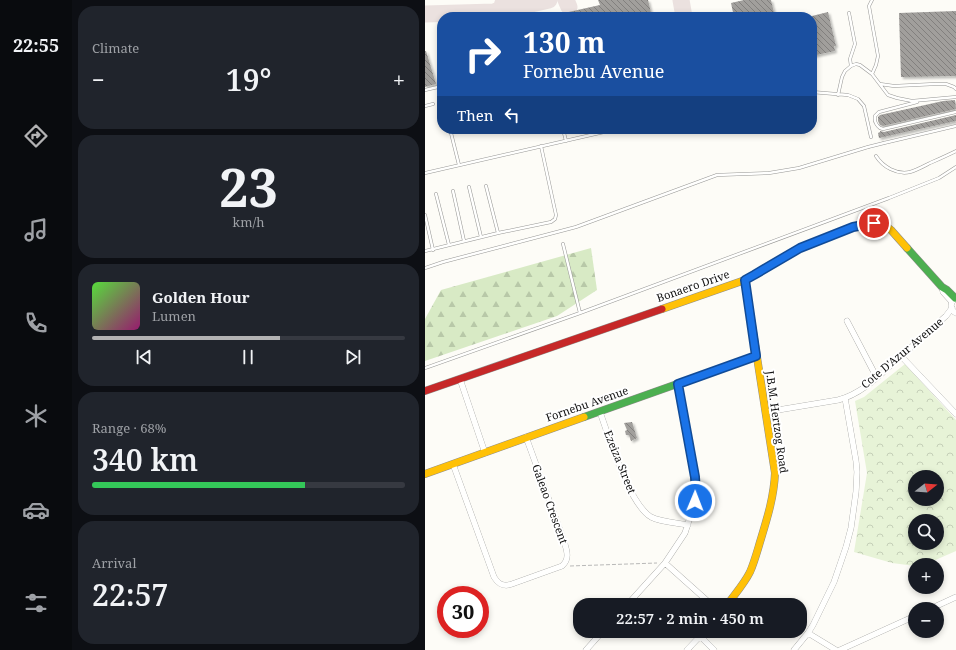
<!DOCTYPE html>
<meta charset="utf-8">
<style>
body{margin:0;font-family:"Noto Serif",serif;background:#20242c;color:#f1f3f6;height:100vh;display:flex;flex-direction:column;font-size:15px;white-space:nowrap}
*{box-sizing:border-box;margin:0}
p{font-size:13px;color:#9ea1a6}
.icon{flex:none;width:22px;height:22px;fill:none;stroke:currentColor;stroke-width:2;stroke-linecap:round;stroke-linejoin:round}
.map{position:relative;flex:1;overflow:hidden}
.drawer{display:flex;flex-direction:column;gap:6px;padding:6px;background:#0d0f14;width:353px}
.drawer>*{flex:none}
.top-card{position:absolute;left:12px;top:12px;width:380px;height:122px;border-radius:16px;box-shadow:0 2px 6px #0003;background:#1a4fa0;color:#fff;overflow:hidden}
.needle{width:26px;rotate:73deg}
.controls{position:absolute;left:483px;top:470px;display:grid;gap:8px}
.controls a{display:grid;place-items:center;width:36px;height:36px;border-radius:50%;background:#171b24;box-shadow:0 2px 6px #0003;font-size:20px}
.speed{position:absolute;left:12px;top:586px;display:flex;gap:8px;font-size:20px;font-weight:700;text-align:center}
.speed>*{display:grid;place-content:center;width:52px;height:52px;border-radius:50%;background:#171b24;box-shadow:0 2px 6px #0003;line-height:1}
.speed .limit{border:6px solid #d22;background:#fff;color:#111}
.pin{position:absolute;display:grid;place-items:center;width:34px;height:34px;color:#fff;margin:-17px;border:2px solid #fff;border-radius:50%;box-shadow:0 1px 4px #0007}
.me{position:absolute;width:44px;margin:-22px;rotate:1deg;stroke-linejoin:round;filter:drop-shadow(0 0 3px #0008)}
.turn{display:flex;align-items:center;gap:14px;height:84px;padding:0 20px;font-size:18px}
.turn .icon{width:52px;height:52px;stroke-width:2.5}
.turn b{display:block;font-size:28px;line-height:34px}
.then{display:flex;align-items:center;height:38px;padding:0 20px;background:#0003;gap:8px;font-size:15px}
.big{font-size:30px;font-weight:600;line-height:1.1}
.drawer .tile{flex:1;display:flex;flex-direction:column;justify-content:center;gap:6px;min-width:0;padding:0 14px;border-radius:16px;background:#20242c}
.drawer .dial{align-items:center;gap:0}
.dial b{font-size:52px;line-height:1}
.song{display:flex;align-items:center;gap:12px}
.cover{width:48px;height:48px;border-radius:6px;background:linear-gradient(135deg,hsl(110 70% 55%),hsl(320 70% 35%))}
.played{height:4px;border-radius:2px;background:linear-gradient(90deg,#b2b2b3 60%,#363941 60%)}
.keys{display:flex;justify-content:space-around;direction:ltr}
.heat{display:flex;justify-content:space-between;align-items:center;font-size:22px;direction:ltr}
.charge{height:6px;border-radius:3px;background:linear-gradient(90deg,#34c759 68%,#363941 0)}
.trip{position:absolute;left:148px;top:598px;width:234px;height:40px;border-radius:16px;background:#171b24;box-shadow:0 2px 6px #0003;font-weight:600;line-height:40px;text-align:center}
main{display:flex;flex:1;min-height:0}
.tab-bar{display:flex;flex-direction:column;width:72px;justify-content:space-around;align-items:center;background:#090b0e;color:#9ea1a6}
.tab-bar .icon{width:28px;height:28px}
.tab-bar .active{color:#b2b2b3}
.tab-bar b{font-size:18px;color:#f1f3f6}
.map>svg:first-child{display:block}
</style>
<main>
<nav class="tab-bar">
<b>22:55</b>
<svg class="icon active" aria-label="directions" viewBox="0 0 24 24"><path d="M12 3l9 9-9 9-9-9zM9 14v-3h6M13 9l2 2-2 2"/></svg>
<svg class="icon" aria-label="music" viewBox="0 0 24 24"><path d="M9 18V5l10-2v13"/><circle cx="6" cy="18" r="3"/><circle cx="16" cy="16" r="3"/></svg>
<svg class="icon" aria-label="phone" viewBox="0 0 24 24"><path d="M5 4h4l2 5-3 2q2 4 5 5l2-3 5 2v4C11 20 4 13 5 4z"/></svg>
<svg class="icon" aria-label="climate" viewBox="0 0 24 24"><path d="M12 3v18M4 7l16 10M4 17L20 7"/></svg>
<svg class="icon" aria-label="car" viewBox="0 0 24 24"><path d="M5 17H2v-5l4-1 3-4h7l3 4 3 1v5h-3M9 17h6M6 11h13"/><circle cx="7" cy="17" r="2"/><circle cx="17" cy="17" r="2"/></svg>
<svg class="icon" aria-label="filters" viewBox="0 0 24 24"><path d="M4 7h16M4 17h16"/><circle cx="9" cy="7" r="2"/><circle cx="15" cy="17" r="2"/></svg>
</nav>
<section class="drawer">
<div class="tile"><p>Climate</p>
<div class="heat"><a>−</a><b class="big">19°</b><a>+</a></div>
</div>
<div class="tile dial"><b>23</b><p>km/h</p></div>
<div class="tile">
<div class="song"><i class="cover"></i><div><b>Golden Hour</b><p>Lumen</p></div></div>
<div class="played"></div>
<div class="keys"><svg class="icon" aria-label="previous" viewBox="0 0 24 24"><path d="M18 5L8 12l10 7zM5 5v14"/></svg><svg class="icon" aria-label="pause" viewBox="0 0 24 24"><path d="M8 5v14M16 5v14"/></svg><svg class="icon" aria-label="next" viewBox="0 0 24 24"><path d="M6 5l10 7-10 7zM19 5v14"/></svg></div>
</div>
<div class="tile"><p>Range · 68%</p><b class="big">340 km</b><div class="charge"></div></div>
<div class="tile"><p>Arrival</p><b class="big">22:57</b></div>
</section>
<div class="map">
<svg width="531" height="650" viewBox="0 0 531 650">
<defs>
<pattern id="forest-firs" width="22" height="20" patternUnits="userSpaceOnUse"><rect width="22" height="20" fill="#d8eac5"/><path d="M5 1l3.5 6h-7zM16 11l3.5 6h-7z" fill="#b8c8a8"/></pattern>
<pattern id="park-crowns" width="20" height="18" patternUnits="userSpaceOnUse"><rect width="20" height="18" fill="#e7f3d7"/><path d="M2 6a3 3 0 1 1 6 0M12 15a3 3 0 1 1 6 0" fill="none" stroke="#c5cfb8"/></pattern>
<pattern id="building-back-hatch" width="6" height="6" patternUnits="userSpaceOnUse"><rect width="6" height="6" fill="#a19f9c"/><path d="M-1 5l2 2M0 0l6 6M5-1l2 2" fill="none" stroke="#82807e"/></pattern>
<filter id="shadow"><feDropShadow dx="2" dy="2" stdDeviation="1" flood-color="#0004"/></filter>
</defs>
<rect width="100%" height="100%" fill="#fdfcf7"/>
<path fill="url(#forest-firs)" d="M166 248 172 290 132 316 0 361V319L16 290Z"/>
<path fill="url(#park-crowns)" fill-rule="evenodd" d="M480 364 531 420V551L499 565 490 566 467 563 429 552 442 473 430 401 439 397ZM490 477H512V499H490ZM490 521H512V543H490Z"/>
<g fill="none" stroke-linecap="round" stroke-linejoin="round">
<path stroke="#ebe1df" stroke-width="17" d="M80 0 85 6 89 8 124 0
M141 0 144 7
M256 0 259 17
M0 14 69 12 76 9 79 0"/>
</g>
<path fill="url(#building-back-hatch)" filter="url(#shadow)" d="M173 0H223L227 17H130V15L175 5Z
M319 0H346L350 17H309L306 3Z
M531 11V76L476 77 474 13Z
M403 12 411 46H409L410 51 387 56V16Z
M0 51H1L11 84 0 87Z
M530 100 531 109 458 126 455 125 453 121V117L455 115 518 101Z
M531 115V121L454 138 453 133 455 132V131L459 132Z
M207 422 212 438 206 441 204 435H201L200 431 202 430 199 423Z"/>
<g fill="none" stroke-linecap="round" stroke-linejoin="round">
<defs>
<path id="lane" d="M447 0 444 6 453 56 451 65 447 74
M424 13 430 44 425 59 426 66
M455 84 469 86 510 84H521L529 87 531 89
M0 90 13 87 15 90 17 96
M387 92 423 95 433 99 439 106 446 137
M413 95 417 77 420 71 426 66 431 64 435 65 447 74 463 95 472 98 487 101 531 97
M492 102 454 112 450 116C449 121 451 125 455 128L458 129 531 112
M0 106 8 104
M25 129 34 165
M138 129 141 141
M459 143 531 126
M451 156C458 167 472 175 485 172 492 170 499 166 505 163 514 159 523 155 531 151
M0 173 192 129
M61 186 73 233
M44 187 56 237
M28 191 39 241
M11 194 24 245
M0 215 8 250
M138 244 155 313
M0 251 73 233 126 222 130 219 131 215 116 146
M0 268 18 262 151 227 292 175 344 173 374 168 443 147
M0 368 155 313 464 198 514 178 531 167"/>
<path id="street" d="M517 287 518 292 527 302
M531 298C525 302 524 309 531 313
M422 321 452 378
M476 356 531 414
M35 379 60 453
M175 412C184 437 204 504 226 517 236 522 252 523 263 525
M341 412 413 400C437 394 456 374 474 358 490 344 505 330 521 316L527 308
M28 464 69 577C74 585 79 587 87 584L137 566C145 559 142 551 139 541L101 437
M240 563 287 605
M202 605 240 563 260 533 270 501 271 494 270 477 253 384
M505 609 531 597
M383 633 411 650
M275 636 289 650
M161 650 178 631
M262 650 280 631
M369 650 383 633 388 625 409 582 421 547 426 528 431 492 432 472 431 461 420 398
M415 650 490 616"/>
<path id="fast" d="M482 248 517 287 522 290 530 298
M159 417 331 356"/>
<path id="slow" d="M237 309 320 280 375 248 428 227 449 223 461 226 466 230 482 248
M0 474 159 417
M302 605C310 594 319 584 325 572 329 563 332 552 335 542 342 519 349 497 350 473L320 280"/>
<path id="jam" d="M0 391 237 309"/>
</defs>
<use href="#lane" stroke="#979795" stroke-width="3.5"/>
<use href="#street" stroke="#979795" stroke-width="6"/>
<use href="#fast" stroke="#8e8d8b" stroke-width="8"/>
<use href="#slow" stroke="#8e8d8b" stroke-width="8"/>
<use href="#jam" stroke="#8e8d8b" stroke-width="8"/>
<path stroke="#b9b9b8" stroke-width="1" stroke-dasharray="4 2" stroke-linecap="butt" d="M145 566 232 563"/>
<use href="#lane" stroke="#fffffe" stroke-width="2.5"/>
<use href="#street" stroke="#fffffe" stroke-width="5.5"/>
<use href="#fast" stroke="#4caf50" stroke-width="7"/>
<use href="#slow" stroke="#ffc107" stroke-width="7"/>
<use href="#jam" stroke="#c62828" stroke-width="7"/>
<defs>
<path id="lane-bridge" d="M443 147 459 143"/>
</defs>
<use href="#lane-bridge" stroke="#979795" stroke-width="3.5" stroke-linecap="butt"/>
<use href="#lane-bridge" stroke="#fffffe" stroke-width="2.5"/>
</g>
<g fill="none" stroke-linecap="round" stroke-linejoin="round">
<defs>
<path id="route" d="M270 501 271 494 270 477 253 384 331 356 320 280 329 275 375 248 428 227 449 223"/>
</defs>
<use href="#route" stroke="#114b97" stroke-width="10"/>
<use href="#route" stroke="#1a73e8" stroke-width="7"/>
</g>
<g text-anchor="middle" stroke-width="4" stroke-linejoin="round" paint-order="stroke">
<g font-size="11" fill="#111" stroke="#fff">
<text transform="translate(268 286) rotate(-19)" y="4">Bonaero Drive</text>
<text transform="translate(477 353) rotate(-40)" y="4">Cote D'Azur Avenue</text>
<text transform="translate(162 404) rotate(-19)" y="4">Fornebu Avenue</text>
<text transform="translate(352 422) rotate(82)" y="4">J.B.M. Hertzog Road</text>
<text transform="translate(195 462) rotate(68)" y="4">Ezeiza Street</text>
<text transform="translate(125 504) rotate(70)" y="4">Galeao Crescent</text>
</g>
</g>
</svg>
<div class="controls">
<a><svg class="needle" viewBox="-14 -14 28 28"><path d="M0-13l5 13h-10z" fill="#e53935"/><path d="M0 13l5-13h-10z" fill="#9ea1a6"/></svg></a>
<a><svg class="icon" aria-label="search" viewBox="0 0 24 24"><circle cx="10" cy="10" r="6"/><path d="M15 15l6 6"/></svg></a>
<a>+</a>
<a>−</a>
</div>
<div class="speed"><div class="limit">30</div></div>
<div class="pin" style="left:449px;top:223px;background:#d93025"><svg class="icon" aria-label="arrive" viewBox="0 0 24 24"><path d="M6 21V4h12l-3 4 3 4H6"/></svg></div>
<svg class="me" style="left:270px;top:501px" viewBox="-20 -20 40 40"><circle r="17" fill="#1a73e8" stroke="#fff" stroke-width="3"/><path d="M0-11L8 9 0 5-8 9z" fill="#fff"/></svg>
<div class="trip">22:57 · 2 min · 450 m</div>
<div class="top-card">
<div class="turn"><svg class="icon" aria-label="right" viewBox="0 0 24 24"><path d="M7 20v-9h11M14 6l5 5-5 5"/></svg><div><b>130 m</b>Fornebu Avenue</div></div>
<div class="then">Then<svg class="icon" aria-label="left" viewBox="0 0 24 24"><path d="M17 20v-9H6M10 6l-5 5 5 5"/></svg></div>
</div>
</div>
</main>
